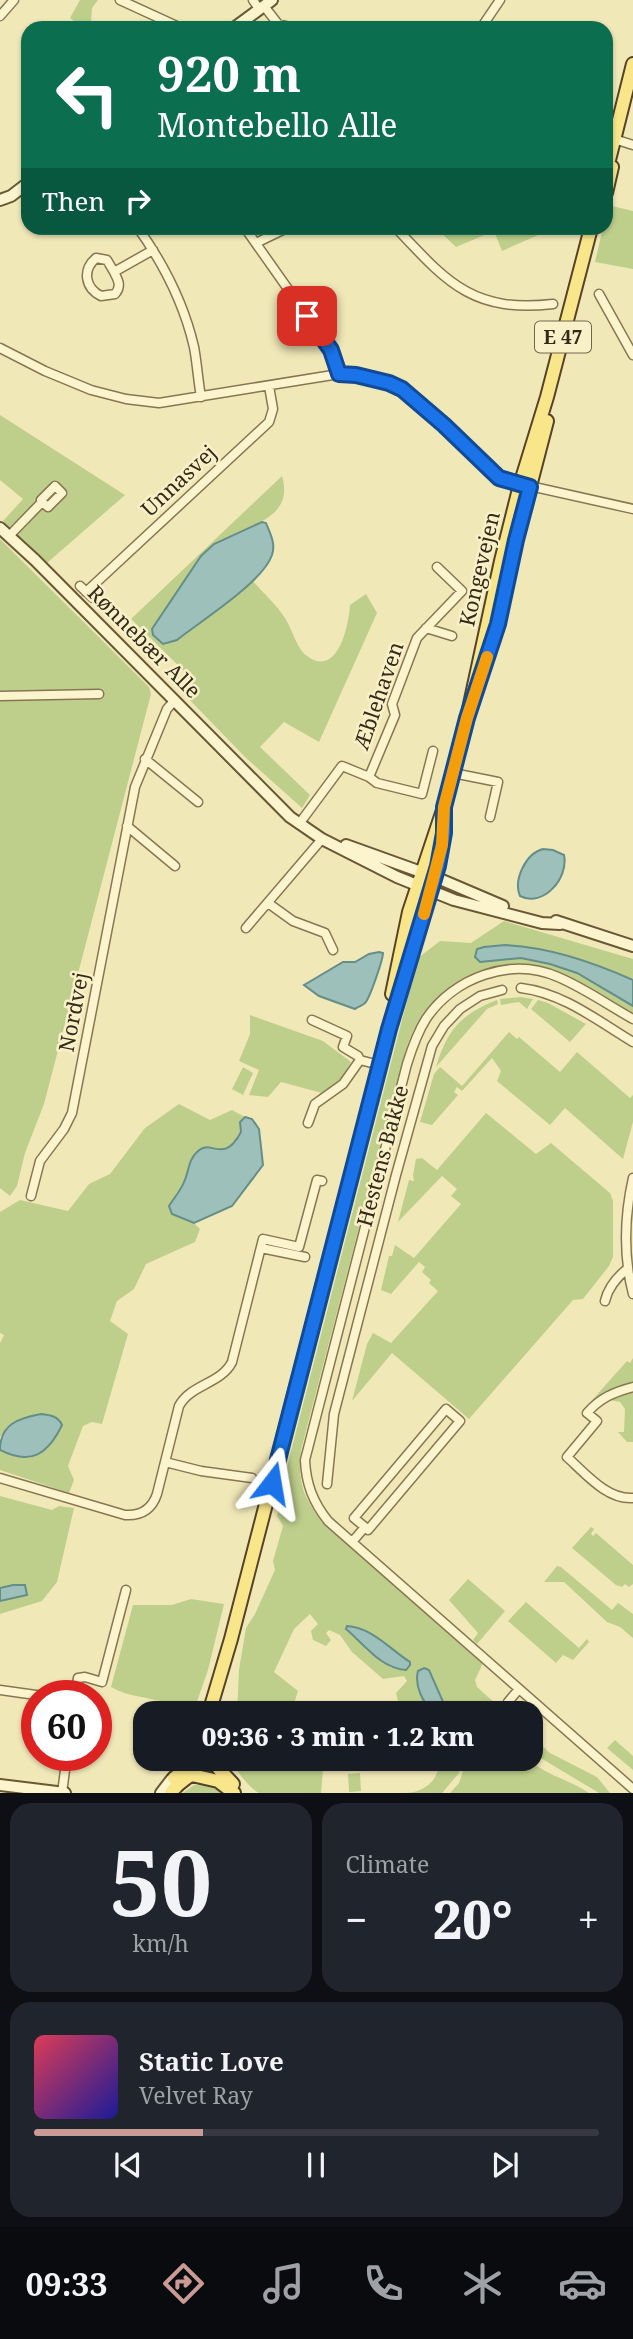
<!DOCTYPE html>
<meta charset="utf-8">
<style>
body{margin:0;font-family:"Noto Serif",serif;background:#20242c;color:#f1f3f6;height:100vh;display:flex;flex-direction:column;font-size:26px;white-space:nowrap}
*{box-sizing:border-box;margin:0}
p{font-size:23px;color:#9ea1a6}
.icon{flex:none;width:38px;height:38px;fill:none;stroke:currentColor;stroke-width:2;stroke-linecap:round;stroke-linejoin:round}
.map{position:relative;height:1793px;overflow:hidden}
.side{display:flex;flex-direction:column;gap:10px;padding:10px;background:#0d0f14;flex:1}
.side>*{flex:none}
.guide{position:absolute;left:21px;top:21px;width:592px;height:214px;border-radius:21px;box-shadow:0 2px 5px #0004;background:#0b6e4f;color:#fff;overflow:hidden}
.speed{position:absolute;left:21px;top:1680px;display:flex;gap:14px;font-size:35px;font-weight:700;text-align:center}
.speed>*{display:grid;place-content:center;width:91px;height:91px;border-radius:50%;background:#171b24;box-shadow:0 2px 5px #0004;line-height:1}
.speed .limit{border:10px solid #d22;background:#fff;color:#111}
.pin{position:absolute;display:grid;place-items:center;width:60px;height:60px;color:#fff;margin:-30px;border-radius:14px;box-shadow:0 4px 10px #0006}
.me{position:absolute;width:77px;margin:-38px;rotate:14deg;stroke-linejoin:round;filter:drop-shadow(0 0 5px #0008)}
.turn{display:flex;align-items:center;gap:24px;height:147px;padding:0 21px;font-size:32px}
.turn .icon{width:91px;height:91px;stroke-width:2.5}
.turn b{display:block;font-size:49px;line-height:60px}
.then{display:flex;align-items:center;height:66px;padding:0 21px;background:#0003;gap:14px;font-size:26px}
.big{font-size:52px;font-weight:800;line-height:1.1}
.side .card{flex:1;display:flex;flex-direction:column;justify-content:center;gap:10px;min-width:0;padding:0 24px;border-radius:21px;background:#20242c}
.side .dial{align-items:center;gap:0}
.dial b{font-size:91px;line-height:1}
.song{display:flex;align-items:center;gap:21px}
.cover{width:84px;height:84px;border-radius:10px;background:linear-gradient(135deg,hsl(350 70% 55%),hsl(240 70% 35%))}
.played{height:7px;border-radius:4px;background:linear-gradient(90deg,#ca9b95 30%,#363941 30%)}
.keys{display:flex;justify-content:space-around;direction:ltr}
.heat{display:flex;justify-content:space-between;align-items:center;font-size:38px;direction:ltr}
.side .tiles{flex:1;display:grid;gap:10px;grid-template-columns:1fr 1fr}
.card:last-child{grid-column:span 2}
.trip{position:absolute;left:133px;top:1701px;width:410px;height:70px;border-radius:21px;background:#171b24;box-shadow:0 2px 5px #0004;font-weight:800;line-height:70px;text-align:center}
.tabs{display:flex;height:112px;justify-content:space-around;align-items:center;background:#090b0e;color:#9ea1a6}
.tabs .icon{width:49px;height:49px}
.tabs .on{color:#ca9b95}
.tabs b{font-size:32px;color:#f1f3f6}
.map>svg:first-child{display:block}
</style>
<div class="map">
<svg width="633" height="1793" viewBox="0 0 633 1793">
<rect width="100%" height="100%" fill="#f1e8b8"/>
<path fill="#becf8c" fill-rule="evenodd" d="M80 0H98L92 8 91 22 99 28H83L70 18Z
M608 205 633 211V269L595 262 603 228H606Z
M436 228H583L582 232H545L502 251 494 231 456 247Z
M0 415 125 495 47 563 3 521 23 499 0 480Z
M282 476C297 527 230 525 203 554 196 562 186 576 182 586 177 599 178 625 177 640L253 581C263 593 277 605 285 618 292 629 297 649 307 656 338 679 349 624 350 605L366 594 377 613 319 742 284 722 260 747 310 795 302 808 245 757 180 690 189 676 131 619Z
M0 539 149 687 151 694 44 1104 25 1153 17 1186 10 1196 0 1188Z
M504 921 633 959V980L619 974 477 950 475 957 480 962 521 958 550 964 577 973 633 1006V1013C585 985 544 953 486 969 457 976 431 999 417 1024 407 1041 403 1060 398 1079 390 1107 383 1134 376 1162 351 1258 326 1354 301 1450 298 1486 303 1495 323 1524L483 1663 475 1680 477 1687 506 1713H448L432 1677H416L423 1700 433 1713H401L396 1693 407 1681 404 1676 383 1679 352 1652 340 1635 329 1630 326 1633 331 1640 326 1646 313 1640 311 1631 318 1624 310 1614 294 1629 274 1672 298 1691 291 1713H237L239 1670 246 1628 255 1614 275 1570 273 1561 283 1526 277 1516 289 1459 418 958 440 941 471 943ZM346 1629 378 1638 410 1662 392 1668 366 1650 362 1643Z
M521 997 533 999 527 1009 519 1002 501 1005 500 999Z
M497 1000 498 1004 487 1009 436 1067C447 1030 461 1014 497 1000Z
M538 1000 548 1003 586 1024 570 1042 531 1009Z
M250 1015 323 1041 351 1062C343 1078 336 1084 322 1093L281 1082 268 1097 249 1095 259 1070 239 1061 250 1034Z
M509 1032 517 1039 519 1037 560 1072 577 1052 630 1098 633 1095V1122L623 1159 565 1108 550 1125 497 1081 501 1071 492 1058 462 1091 457 1087 454 1092 458 1095 432 1125 420 1122 434 1074 440 1067 462 1086Z
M243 1067 253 1073 243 1095 232 1089Z
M179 1104 210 1120 232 1110 245 1117 240 1122 241 1132C224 1165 216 1139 200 1149 188 1156 189 1172 184 1183 182 1189 181 1188 177 1192 174 1198 173 1207 172 1214L194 1223 200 1229 195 1242 146 1264 134 1289 117 1301 110 1321 128 1334 102 1424 92 1422 83 1426 68 1466 74 1480 69 1493 0 1470V1450C16 1457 42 1462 52 1442 56 1436 57 1427 60 1420 38 1409 22 1424 2 1434L0 1438V1343L4 1335 0 1333V1212L20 1200 68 1211 89 1184 110 1174 145 1128Z
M486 1113 536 1154 551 1143 610 1193 613 1201V1257L609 1266 583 1299 573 1300 469 1419 392 1353 352 1401 367 1344 373 1333 391 1343 438 1291 429 1283 431 1280 422 1272 425 1267 419 1262 391 1294 381 1290 389 1256H392L395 1245 414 1258 461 1204 451 1196 457 1189 442 1176 398 1222 409 1180 414 1181 413 1175 416 1159 422 1158 437 1170Z
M633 1358V1442H627L618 1432H624L625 1409 620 1402 610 1400 594 1412 585 1408 627 1361 630 1363Z
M0 1496 52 1510 59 1506 74 1508 57 1582 42 1601 0 1614V1601L27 1594 3 1587 0 1588Z
M591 1527 594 1529 591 1534 593 1536 596 1533 633 1565V1584L629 1587 625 1584 622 1587 616 1585 572 1548Z
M557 1566 561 1567 612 1610 618 1603 633 1614V1638L620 1627 607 1622 564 1582H544Z
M468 1579 505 1611 477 1644 473 1640 478 1633 449 1600Z
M191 1599 224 1604 208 1670 193 1713H169L168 1703C149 1697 128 1697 111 1687L133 1605H172Z
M526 1602 579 1648 587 1639 589 1642 573 1660 563 1655 556 1663 508 1621Z
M530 1735 550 1753 597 1777 610 1793H599L539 1757 530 1750Z
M615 1740 633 1756V1770L607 1748Z
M230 1759H324L321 1793C309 1793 269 1793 259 1793 251 1790 233 1767 230 1759Z
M439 1759H463L459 1773 442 1793H406C426 1792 440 1779 439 1759Z
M467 1759H529C544 1775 571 1780 589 1793H450L459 1783Z
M360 1773 361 1791 349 1792 348 1774Z
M205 1783 215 1786 225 1793H183L194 1785Z"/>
<path fill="#9ec0bb" stroke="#658e89" stroke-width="2" d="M262 522 266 523C270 533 276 544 272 555 263 582 201 621 177 640L163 644 153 635 152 629 201 556 214 544Z
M543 849 553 850 564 855C569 878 543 908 520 896 513 880 526 853 543 849Z
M505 945C549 947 593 962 633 980V1006L577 973 550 964 521 958 480 962 475 957 477 949 484 947Z
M379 952 383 953C383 959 370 998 365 1003 365 1004 356 1008 355 1009L319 996 304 985 343 962H355L369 954Z
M245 1117 252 1119 259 1129 263 1165 232 1206 194 1223 172 1214 169 1206C174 1198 181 1190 184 1182 189 1172 188 1160 197 1152 211 1137 223 1166 241 1132L240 1122Z
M41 1414C50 1415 58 1416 62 1425 48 1454 31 1466 0 1450 0 1424 19 1418 41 1414Z
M13 1585H25L27 1595 0 1601V1588Z
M347 1626C371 1627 391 1650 410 1662V1665L406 1670C380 1668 364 1644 346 1629Z
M424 1668 429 1670 448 1713H433C423 1702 414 1686 418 1671Z"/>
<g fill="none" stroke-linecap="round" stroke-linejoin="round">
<defs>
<path id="street" d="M120 0 181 28
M253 0 259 9
M264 6 278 24 294 28
M0 16 14 0
M481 28 500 0
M614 139 633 145
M138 228C163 263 184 304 194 347 197 363 198 380 201 397
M245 228 331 350 339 374
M396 228C447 282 472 313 553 304
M256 243 287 228
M114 272C118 280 122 286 115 294L101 296C85 288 82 270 96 258L107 260 114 272 153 250
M599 294 633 355
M0 348 45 371 91 390 126 399 159 403 339 374 356 375 389 383 402 389 503 480 633 509
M9 536 42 502 41 500 55 486 62 493 48 507 42 502
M80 586 93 598
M86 592 269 422 273 409 269 386
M426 628 452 636
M0 696 99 694
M145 759 198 802
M453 773 498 782 490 817
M369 777 395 715 392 704 417 638 462 591 437 567
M299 824 342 766 369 777 377 783 422 794 433 751
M127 826 175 866
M268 903 293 921 325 933 333 950
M246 928 322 839
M521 988C563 993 598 1021 633 1042
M633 1019C608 1005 584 988 558 977 511 956 453 978 426 1019 417 1033 412 1048 407 1064L305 1460C306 1484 313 1502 328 1521L633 1789
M312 1020 347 1036 343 1047 358 1056 360 1060 379 1065
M308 1123 315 1104 343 1084 360 1060
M633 1178C624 1218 623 1255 633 1294
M31 1196 40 1161 64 1129 72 1113 135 787 167 709 175 700
M261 1248 305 1257
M605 1301C608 1288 616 1278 627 1269
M633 1387C614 1392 600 1398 587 1413L597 1421 567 1457C585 1473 607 1500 633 1498
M165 1462 201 1471 252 1478
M0 1478 125 1515C141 1516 152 1509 157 1494L179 1406C191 1384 221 1384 232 1362L263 1239 299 1247 317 1180 322 1181
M327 1484 334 1414 396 1175 432 1046 444 1026 460 1009 480 996 502 990
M352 1542 365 1527 368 1530 460 1421 446 1409 354 1518 365 1527
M0 1690 43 1696
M75 1696 78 1678 85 1677 102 1682 126 1590
M508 1702 519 1689
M62 1793 67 1755"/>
<path id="secondary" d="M234 28 272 0
M0 200 11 196 28 183
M0 528 35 560 290 817 322 839 397 877 454 900 542 923 560 924
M346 845 435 877 503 906
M556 921 633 946
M0 1785 65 1793
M161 1793 171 1780 179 1776"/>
<path id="primary" d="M606 172 633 64
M606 193 612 167
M487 658 498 624 516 540 547 421
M392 994 409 912 444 807 467 718 501 561 520 485 547 397 591 228
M209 1713 231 1639 389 1029 438 866 444 833V807
M215 1759 219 1769 233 1784
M192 1775 218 1781 234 1793
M174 1778 186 1769 192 1759
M171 1793C180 1778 197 1777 201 1759"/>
</defs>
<use href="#street" stroke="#877653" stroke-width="11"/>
<use href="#secondary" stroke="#695736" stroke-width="14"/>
<use href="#primary" stroke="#544328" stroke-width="16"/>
<use href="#street" stroke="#fbf4cc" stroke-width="8"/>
<use href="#secondary" stroke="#fbf4cc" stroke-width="10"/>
<use href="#primary" stroke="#f9e68b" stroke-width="12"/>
</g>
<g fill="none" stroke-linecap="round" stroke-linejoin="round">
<defs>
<path id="route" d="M272 1483 389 1029 438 866 444 833V807L467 718 498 624 516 540 530 487 499 478 444 425 402 389 389 383 356 375 339 374 331 350 307 316"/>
</defs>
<use href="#route" stroke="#114b97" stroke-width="18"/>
<use href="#route" stroke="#1a73e8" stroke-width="12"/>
<path stroke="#f59e0b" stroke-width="12" d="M424 914 442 845 444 807 467 718 487 657"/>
</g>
<g text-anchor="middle" stroke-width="5" stroke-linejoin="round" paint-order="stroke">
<rect fill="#f8f1c8" stroke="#70664e" stroke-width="2" x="535" y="321.5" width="56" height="31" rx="5"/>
<g font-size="19" font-weight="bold" fill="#352a19">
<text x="563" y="344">E 47</text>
</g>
<g font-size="21" fill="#352a19" stroke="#f8f1c8">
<text transform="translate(179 481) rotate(-43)" y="7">Unnasvej</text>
<text transform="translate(480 569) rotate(-77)" y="7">Kongevejen</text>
<text transform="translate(144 642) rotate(45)" y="7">Rønnebær Alle</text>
<text transform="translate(379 696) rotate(-71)" y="7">Æblehaven</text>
<text transform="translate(74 1012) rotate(-79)" y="7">Nordvej</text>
<text transform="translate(383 1156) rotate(-75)" y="7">Hestens Bakke</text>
</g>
</g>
</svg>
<div class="speed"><div class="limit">60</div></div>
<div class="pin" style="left:307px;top:316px;background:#d93025"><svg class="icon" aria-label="arrive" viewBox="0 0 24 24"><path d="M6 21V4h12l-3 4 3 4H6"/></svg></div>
<svg class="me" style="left:272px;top:1483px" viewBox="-20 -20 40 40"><path d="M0-17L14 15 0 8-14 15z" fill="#1a73e8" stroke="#fff" stroke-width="4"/></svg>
<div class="trip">09:36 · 3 min · 1.2 km</div>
<div class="guide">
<div class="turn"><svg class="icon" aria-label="left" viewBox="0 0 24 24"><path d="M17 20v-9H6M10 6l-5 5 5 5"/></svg><div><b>920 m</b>Montebello Alle</div></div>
<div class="then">Then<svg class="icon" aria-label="right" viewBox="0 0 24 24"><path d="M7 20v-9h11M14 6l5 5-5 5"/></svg></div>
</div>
</div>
<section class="side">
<div class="tiles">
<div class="card dial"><b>50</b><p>km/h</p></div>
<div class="card"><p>Climate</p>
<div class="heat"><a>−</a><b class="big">20°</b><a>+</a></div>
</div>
<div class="card">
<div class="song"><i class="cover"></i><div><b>Static Love</b><p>Velvet Ray</p></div></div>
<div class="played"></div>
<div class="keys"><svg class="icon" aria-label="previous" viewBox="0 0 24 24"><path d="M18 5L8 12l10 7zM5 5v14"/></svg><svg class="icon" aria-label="pause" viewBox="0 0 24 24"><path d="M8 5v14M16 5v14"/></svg><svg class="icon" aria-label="next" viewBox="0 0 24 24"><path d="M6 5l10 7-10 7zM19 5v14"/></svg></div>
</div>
</div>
</section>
<nav class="tabs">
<b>09:33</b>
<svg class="icon on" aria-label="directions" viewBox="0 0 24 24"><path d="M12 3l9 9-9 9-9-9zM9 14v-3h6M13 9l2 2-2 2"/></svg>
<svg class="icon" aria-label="music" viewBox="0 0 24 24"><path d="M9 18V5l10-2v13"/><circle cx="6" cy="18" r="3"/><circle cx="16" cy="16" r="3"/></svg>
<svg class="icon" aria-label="phone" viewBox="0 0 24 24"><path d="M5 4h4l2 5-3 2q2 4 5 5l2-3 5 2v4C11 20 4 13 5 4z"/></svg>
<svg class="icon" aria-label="climate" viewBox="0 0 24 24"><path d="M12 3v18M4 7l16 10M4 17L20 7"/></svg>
<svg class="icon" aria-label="car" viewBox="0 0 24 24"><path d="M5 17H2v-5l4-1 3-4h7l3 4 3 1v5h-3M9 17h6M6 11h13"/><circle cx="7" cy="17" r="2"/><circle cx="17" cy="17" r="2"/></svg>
</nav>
